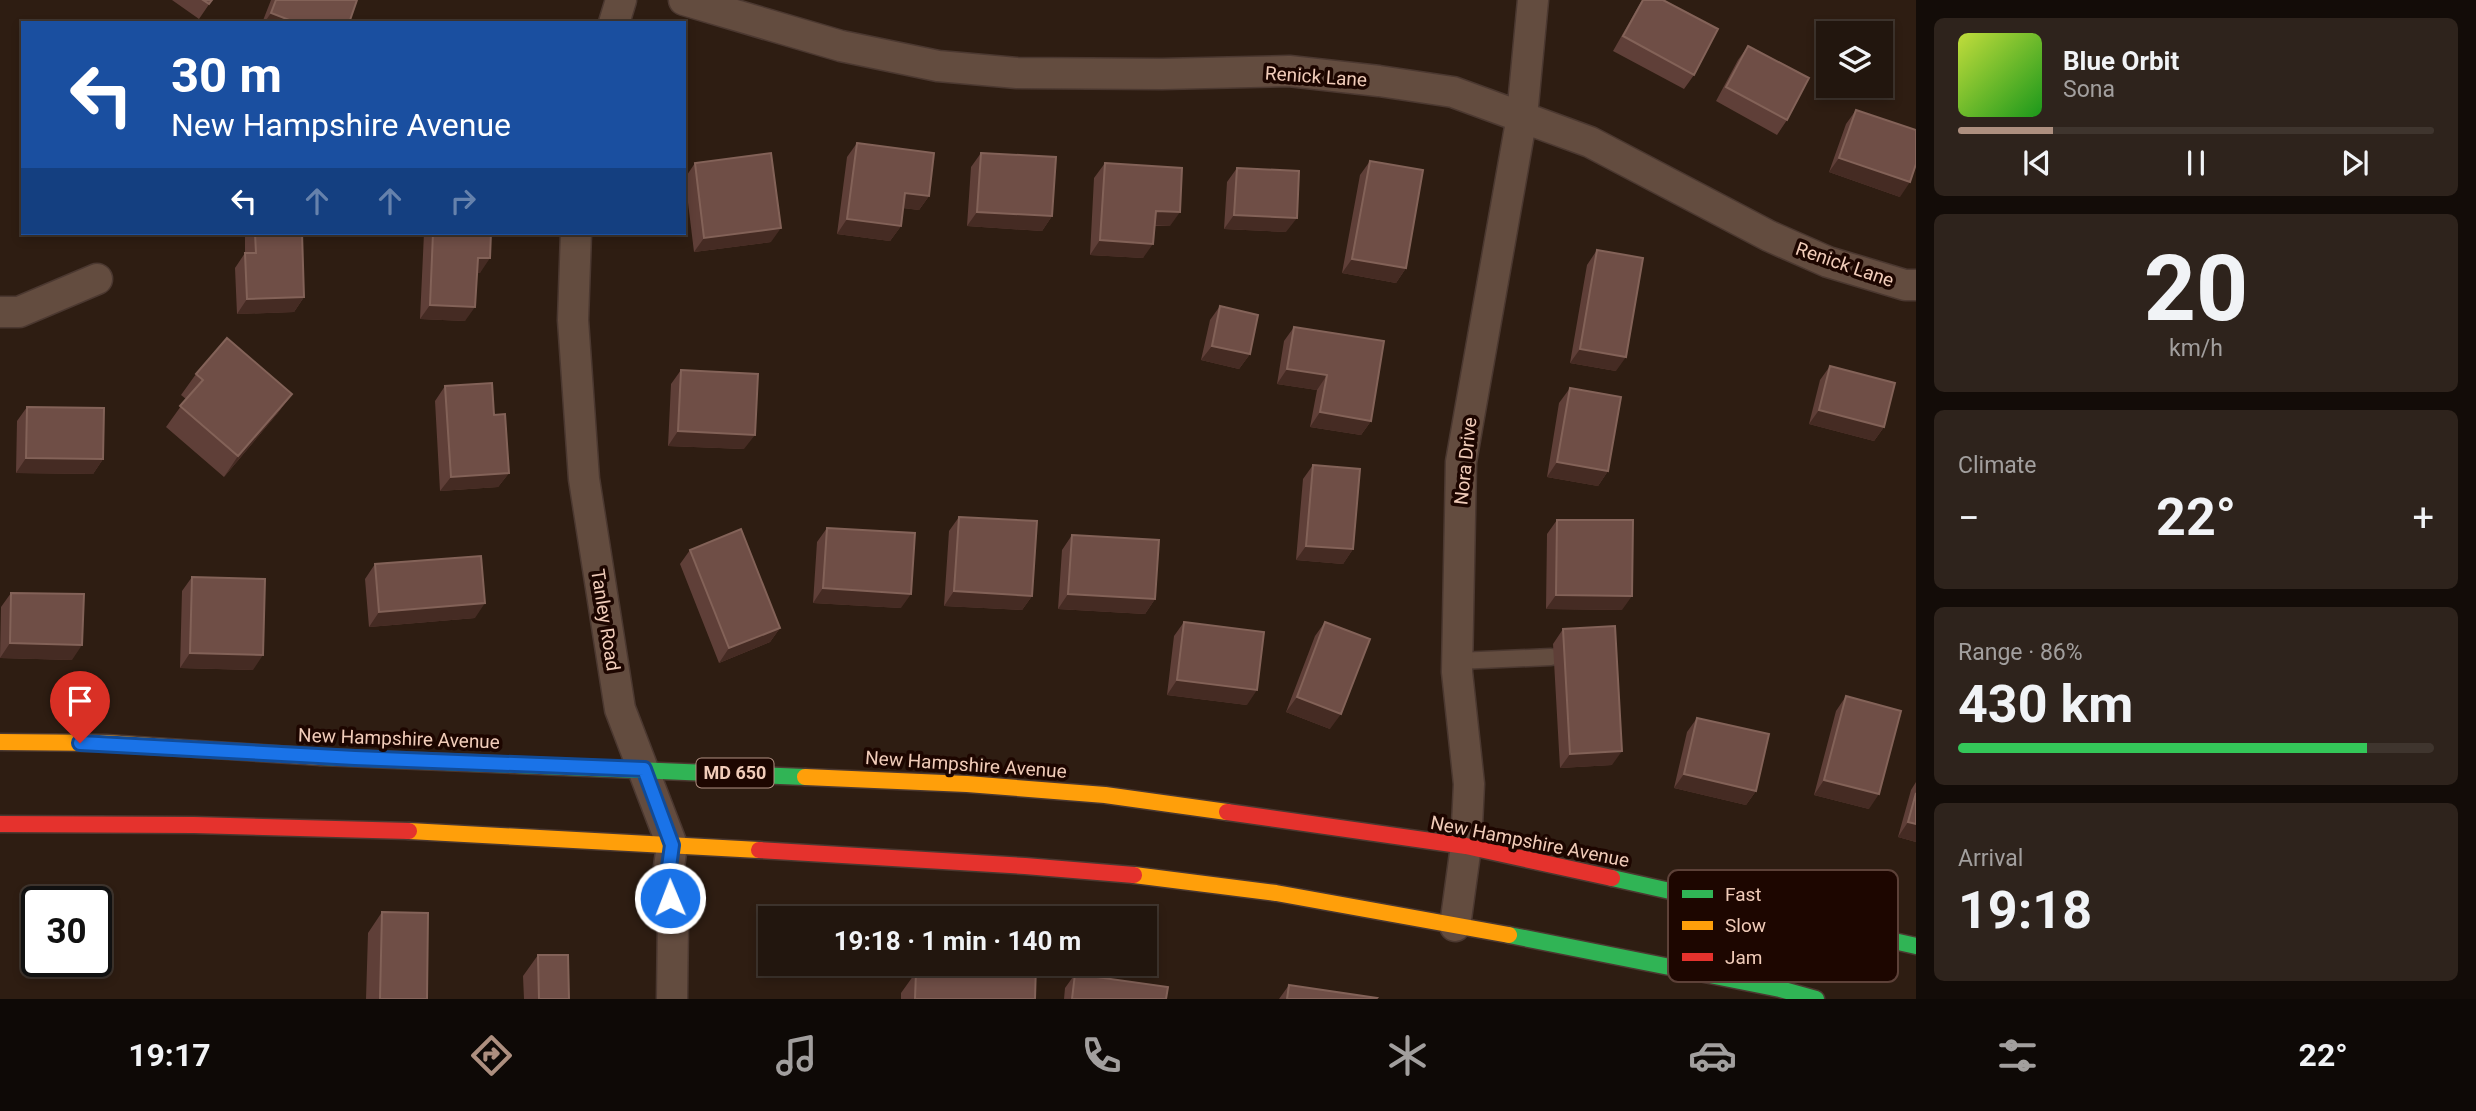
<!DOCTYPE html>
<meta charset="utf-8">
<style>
body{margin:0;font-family:Roboto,sans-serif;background:#2e231c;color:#f1f3f6;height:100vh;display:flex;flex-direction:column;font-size:26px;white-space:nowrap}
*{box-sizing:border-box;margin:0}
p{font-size:23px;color:#a29f9e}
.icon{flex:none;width:38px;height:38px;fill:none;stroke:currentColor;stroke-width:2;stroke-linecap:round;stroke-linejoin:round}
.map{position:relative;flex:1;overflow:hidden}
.panel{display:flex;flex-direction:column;gap:18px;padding:18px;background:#130c08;width:560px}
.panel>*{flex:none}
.top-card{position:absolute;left:21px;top:21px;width:665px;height:214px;border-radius:0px;box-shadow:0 4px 10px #0003,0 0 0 2px #3f352e;background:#1a4fa0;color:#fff;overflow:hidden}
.fabs{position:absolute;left:1816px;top:21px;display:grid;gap:14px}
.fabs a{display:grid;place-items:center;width:77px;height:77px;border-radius:0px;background:#22160e;box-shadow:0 4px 10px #0003,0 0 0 2px #3f352e;font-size:35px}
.speed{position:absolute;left:21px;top:886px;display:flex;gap:14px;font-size:35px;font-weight:700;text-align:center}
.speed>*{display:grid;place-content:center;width:91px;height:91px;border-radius:50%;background:#22160e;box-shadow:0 4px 10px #0003,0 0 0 2px #3f352e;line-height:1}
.speed .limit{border:4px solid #111;border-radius:10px;background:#fff;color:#111}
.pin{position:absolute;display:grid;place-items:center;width:60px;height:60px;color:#fff;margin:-72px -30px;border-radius:50% 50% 50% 0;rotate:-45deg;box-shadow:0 0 7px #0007}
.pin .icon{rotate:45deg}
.me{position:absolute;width:77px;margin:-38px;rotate:359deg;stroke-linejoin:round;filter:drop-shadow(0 0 5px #0008)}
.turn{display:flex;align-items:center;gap:24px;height:147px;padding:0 35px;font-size:32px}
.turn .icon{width:91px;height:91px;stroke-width:2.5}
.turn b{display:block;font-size:49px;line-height:60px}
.lanes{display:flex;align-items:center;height:66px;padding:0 35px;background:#0003;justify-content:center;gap:35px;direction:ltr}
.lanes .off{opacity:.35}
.big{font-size:52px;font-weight:700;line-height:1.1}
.panel .widget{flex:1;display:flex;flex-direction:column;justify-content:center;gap:10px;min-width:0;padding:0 24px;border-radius:10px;background:#2e231c}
.panel .dial{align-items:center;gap:0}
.dial b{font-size:91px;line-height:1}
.song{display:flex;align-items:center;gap:21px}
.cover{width:84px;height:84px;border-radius:10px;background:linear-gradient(135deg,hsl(70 70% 55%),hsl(120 70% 35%))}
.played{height:7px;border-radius:4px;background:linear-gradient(90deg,#ad8f7f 20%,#3f352e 20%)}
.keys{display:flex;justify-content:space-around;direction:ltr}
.heat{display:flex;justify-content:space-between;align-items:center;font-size:38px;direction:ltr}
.charge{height:10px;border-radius:5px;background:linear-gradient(90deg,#34c759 86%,#3f352e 0)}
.trip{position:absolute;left:758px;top:906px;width:399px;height:70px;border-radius:0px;background:#22160e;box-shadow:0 4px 10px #0003,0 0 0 2px #3f352e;font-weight:700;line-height:70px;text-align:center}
.tab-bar{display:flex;height:112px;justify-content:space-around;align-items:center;background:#0e0906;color:#a29f9e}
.tab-bar .icon{width:49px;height:49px}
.tab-bar .current{color:#ad8f7f}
.tab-bar b{font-size:32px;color:#f1f3f6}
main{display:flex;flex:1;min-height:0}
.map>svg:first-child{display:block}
</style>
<main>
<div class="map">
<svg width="1916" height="999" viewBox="0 0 1916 999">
<rect width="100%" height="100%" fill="#2e1d12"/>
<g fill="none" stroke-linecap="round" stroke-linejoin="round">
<defs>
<path id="lane" d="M1457 661 1551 657"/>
<path id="street" d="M684 0 841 46 938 66 1017 73 1162 74 1289 71 1379 81 1453 92 1590 142 1769 236 1828 262 1905 285H1916
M614 23 621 0
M576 233 573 320 584 479 620 709 672 845 668 874 673 922 672 999
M0 312H19L97 279
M1455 926 1466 846 1469 784 1457 672 1461 462 1522 116 1533 0"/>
<path id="fast" d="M321 757 805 777
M1612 878 1916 946
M1509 935 1780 989 1816 999"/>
<path id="slow" d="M0 742 106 743 321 757
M805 777 967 784 1105 795 1227 812
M409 831 759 850
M1134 875 1276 893 1509 935"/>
<path id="jam" d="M1227 812 1466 846 1612 878
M0 824 194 825 409 831
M759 850 1025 866 1134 875"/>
</defs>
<use href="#lane" stroke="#4b3830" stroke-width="19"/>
<use href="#street" stroke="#4b3830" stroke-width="33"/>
<use href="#fast" stroke="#4b3830" stroke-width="19"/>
<use href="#slow" stroke="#4b3830" stroke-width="19"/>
<use href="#jam" stroke="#4b3830" stroke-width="19"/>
<use href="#lane" stroke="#634c3f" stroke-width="16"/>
<use href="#street" stroke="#634c3f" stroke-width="30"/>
<use href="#fast" stroke="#30b455" stroke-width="16"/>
<use href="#slow" stroke="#ff9f0a" stroke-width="16"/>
<use href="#jam" stroke="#e5322d" stroke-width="16"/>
</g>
<path fill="#5f3f38" d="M172 0H212L199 19Z
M271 0H357L349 23H262Z
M1642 0H1663L1694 75 1684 89 1613 51Z
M1748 46 1787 120 1777 135 1716 101 1738 60Z
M23 104V124L20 108Z
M1856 110 1900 197 1829 172 1846 124Z
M857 143 929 196 919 210 903 208 901 226 890 241 837 234 847 157Z
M981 153 1052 216 1042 231 967 226 971 167Z
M1370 161 1406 268 1396 283 1342 273 1360 175Z
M695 163 771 242 694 252 685 178Z
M1105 163 1170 226H1155L1143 258 1090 255 1094 178Z
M1237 168 1286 232 1224 229 1227 182Z
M245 233H302L304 297 294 312 237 314 235 268 245 253Z
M424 233H491L480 273H477L465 321 420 319Z
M1597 250 1616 371 1570 363 1587 265Z
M1220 306 1250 354 1239 369 1201 360 1210 320Z
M1294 327 1371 421 1361 435 1310 427 1317 390 1277 384 1284 341Z
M1830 366 1884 427 1874 441 1809 424 1820 380Z
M681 370 744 449 668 446 671 384Z
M196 374 292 394 277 414 224 477 166 427 186 399 181 395Z
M445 386 509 473 498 487 440 491 435 401Z
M1570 388 1608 471 1598 486 1547 477 1559 403Z
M27 407 103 459 93 474 16 473 17 421Z
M1313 465 1353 549 1343 564 1296 560 1303 479Z
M959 517 1032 596 1022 610 944 606 949 531Z
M1557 520 1622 610 1546 609 1547 534Z
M827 528 901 608 813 603 817 542Z
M1072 535 1155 599 1145 614 1058 609 1062 550Z
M690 550 780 628 770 642 719 663 680 564Z
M375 564 475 618 369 627 365 579Z
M192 577 253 670 180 668 182 591Z
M11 593 72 660 0 658 1 607Z
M1184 622 1247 705 1167 695 1174 636Z
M1325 622 1330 729 1286 712 1315 636Z
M1563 629 1612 765 1560 768 1553 644Z
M1846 696 1869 809 1814 795 1836 711Z
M1697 718 1756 791 1746 805 1674 788 1687 732Z
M1916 782V842L1898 837 1911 790Z
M382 912 427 999H366L368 933Z
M538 955 569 999H524L523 976Z
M994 964H1036L1035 999H901V993L916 972 987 975Z
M1075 974 1166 999H1064L1065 988Z
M1289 985 1376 999H1279Z"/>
<path fill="#452b23" d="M271 13 297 23H264Z
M1839 158 1910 182 1900 197 1829 172Z
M905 193 929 196 919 210 895 207Z
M1156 211 1180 212 1170 226 1146 225Z
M977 212 1052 216 1042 231 967 226Z
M1234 215 1297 218 1286 232 1224 229Z
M847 219 901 226 890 241 837 234Z
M781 228 771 242 694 252 704 238Z
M1100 240 1153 244 1143 258 1090 255Z
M478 258H490L480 273 468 272Z
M1352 259 1406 268 1396 283 1342 273Z
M304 297 294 312 237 314 247 299Z
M430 305 475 307 465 321 420 319Z
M1212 346 1250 354 1239 369 1201 360Z
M1580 349 1626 357 1616 371 1570 363Z
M1287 369 1327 375 1317 390 1277 384Z
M292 394 277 414 224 477 238 456Z
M1819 410 1884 427 1874 441 1809 424Z
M1320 412 1371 421 1361 435 1310 427Z
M678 431 755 435 744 449 668 446Z
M26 458 103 459 93 474 16 473Z
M1557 462 1608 471 1598 486 1547 477Z
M509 473 498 487 440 491 451 477Z
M1306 546 1353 549 1343 564 1296 560Z
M823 588 911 594 901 608 813 603Z
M954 591 1032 596 1022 610 944 606Z
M1068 594 1155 599 1145 614 1058 609Z
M1556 595 1632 596 1622 610 1546 609Z
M485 603 475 618 369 627 379 612Z
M780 628 770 642 719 663 729 648Z
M10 643 82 645 72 660 0 658Z
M190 653 263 655 253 670 180 668Z
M1177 680 1257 690 1247 705 1167 695Z
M1297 697 1341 714 1330 729 1286 712Z
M1622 751 1612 765 1560 768 1570 754Z
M1684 774 1756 791 1746 805 1674 788Z
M1824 780 1879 794 1869 809 1814 795Z
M1908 822 1916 824V842L1898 837Z"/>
<path fill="#6f4e46" stroke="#836258" stroke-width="2" d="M203 0H212L209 4Z
M276 0H357L349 23H297L271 13Z
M1643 0H1663L1718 29 1694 75 1623 36Z
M1748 46 1809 78 1787 120 1726 87Z
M1856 110 1916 130V164L1910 182 1839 158Z
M857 143 934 153 929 196 905 193 901 226 847 219Z
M771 153 781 228 704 238 695 163Z
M981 153 1056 157 1052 216 977 212Z
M1370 161 1423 170 1406 268 1352 259Z
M1105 163 1182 168 1180 212 1156 211 1153 244 1100 240Z
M1237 168 1299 171 1297 218 1234 215Z
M255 233H302L304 297 247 299 245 253H256Z
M433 233H491L490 258H478L475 307 430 305Z
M1597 250 1643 258 1626 357 1580 349Z
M1220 306 1258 315 1250 354 1212 346Z
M1294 327 1384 341 1371 421 1320 412 1327 375 1287 369Z
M227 338 292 394 238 456 180 406 203 380 196 374Z
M1830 366 1895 383 1884 427 1819 410Z
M681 370 758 374 755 435 678 431Z
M492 383 494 415 505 414 509 473 451 477 445 386Z
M1570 388 1621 397 1608 471 1557 462Z
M27 407 104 408 103 459 26 458Z
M1313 465 1360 469 1353 549 1306 546Z
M959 517 1037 521 1032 596 954 591Z
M1557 520H1633L1632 596 1556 595Z
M827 528 915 533 911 594 823 588Z
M741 529 780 628 729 648 690 550Z
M1072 535 1159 540 1155 599 1068 594Z
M481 556 485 603 379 612 375 564Z
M192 577 265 579 263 655 190 653Z
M11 593 84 594 82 645 10 643Z
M1184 622 1264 632 1257 690 1177 680Z
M1325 622 1370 639 1341 714 1297 697Z
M1615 626 1622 751 1570 754 1563 629Z
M1846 696 1901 711 1879 794 1824 780Z
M1697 718 1769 734 1756 791 1684 774Z
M1916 793V824L1908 822Z
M382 912 428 913 427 999H380Z
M538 955H568L569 999H539Z
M999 964H1036L1035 999H915L916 972 998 975Z
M1075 974 1168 987 1166 999H1072Z
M1289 985 1377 998 1376 999H1287Z"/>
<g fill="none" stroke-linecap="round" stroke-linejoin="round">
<defs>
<path id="route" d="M80 743 355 758 644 769 672 845 668 874 670 898"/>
</defs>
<use href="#route" stroke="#114b97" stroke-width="18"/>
<use href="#route" stroke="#1a73e8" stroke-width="12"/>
</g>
<g text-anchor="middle" stroke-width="7" stroke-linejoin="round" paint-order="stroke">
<rect fill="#1d0600" stroke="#b19182" stroke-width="2" x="696.5" y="758.5" width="77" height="29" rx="5"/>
<g font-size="18" font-weight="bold" fill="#f1ccb9">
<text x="735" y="779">MD 650</text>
</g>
<g font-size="19" fill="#f1ccb9" stroke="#1d0600">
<text transform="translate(1316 76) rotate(4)" y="7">Renick Lane</text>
<text transform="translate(1845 264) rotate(19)" y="7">Renick Lane</text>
<text transform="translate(1465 461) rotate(-84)" y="7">Nora Drive</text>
<text transform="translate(606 620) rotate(81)" y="7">Tanley Road</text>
<text transform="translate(399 738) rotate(2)" y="7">New Hampshire Avenue</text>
<text transform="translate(966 764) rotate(4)" y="7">New Hampshire Avenue</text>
<text transform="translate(1530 841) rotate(11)" y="7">New Hampshire Avenue</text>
</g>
</g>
<rect x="1668" y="870" width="230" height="112" rx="10" fill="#1d0600" stroke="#5d4138" stroke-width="2"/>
<rect x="1682" y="890" width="31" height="8" fill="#30b455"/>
<rect x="1682" y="921" width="31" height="9" fill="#ff9f0a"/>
<rect x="1682" y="953" width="31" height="8" fill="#e5322d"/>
<g font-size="19" fill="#f1ccb9">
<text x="1725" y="901">Fast</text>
<text x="1725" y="932">Slow</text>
<text x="1725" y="964">Jam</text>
</g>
</svg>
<div class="fabs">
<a><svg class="icon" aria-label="layers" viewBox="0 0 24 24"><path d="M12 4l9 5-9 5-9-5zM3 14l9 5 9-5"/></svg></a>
</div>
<div class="speed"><div class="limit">30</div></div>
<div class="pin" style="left:80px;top:743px;background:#d93025"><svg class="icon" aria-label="arrive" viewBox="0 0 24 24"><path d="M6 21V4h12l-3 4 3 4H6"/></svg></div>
<svg class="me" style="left:670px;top:898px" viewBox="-20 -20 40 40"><circle r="17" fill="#1a73e8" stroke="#fff" stroke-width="3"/><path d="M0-11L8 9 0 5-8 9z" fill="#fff"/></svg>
<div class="trip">19:18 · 1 min · 140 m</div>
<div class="top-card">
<div class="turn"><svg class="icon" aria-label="left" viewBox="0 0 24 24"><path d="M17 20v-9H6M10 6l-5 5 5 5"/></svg><div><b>30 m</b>New Hampshire Avenue</div></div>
<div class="lanes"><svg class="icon" aria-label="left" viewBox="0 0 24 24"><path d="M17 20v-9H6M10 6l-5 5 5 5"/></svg><svg class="icon off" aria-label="ahead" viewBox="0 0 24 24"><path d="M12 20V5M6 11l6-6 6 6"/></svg><svg class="icon off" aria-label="ahead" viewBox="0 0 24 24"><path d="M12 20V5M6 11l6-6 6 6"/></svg><svg class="icon off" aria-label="right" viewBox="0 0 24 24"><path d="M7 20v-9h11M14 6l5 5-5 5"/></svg></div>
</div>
</div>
<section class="panel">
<div class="widget">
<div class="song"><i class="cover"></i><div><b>Blue Orbit</b><p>Sona</p></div></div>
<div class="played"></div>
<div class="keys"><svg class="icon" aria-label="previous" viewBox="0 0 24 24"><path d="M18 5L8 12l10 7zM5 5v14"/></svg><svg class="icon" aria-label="pause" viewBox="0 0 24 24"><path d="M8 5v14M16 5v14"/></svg><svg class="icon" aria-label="next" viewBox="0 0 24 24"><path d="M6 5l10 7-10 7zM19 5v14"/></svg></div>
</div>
<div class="widget dial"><b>20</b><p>km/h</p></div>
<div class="widget"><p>Climate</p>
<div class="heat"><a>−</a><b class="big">22°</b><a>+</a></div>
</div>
<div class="widget"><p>Range · 86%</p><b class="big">430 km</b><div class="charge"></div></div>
<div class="widget"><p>Arrival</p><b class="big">19:18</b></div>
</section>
</main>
<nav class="tab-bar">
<b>19:17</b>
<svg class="icon current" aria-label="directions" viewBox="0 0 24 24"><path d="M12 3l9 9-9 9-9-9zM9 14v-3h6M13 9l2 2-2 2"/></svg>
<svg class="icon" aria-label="music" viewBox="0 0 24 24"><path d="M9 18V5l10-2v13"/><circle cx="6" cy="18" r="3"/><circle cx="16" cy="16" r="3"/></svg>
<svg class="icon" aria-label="phone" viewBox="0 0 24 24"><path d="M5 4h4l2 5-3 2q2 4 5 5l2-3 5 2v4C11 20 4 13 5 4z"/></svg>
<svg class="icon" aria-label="climate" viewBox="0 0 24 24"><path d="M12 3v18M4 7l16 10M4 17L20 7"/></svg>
<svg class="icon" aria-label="car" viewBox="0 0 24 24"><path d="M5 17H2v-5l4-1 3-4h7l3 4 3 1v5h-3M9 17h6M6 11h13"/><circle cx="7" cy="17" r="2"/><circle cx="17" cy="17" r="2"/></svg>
<svg class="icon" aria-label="filters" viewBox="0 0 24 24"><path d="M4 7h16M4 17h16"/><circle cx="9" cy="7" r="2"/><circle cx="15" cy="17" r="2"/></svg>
<b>22°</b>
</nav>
